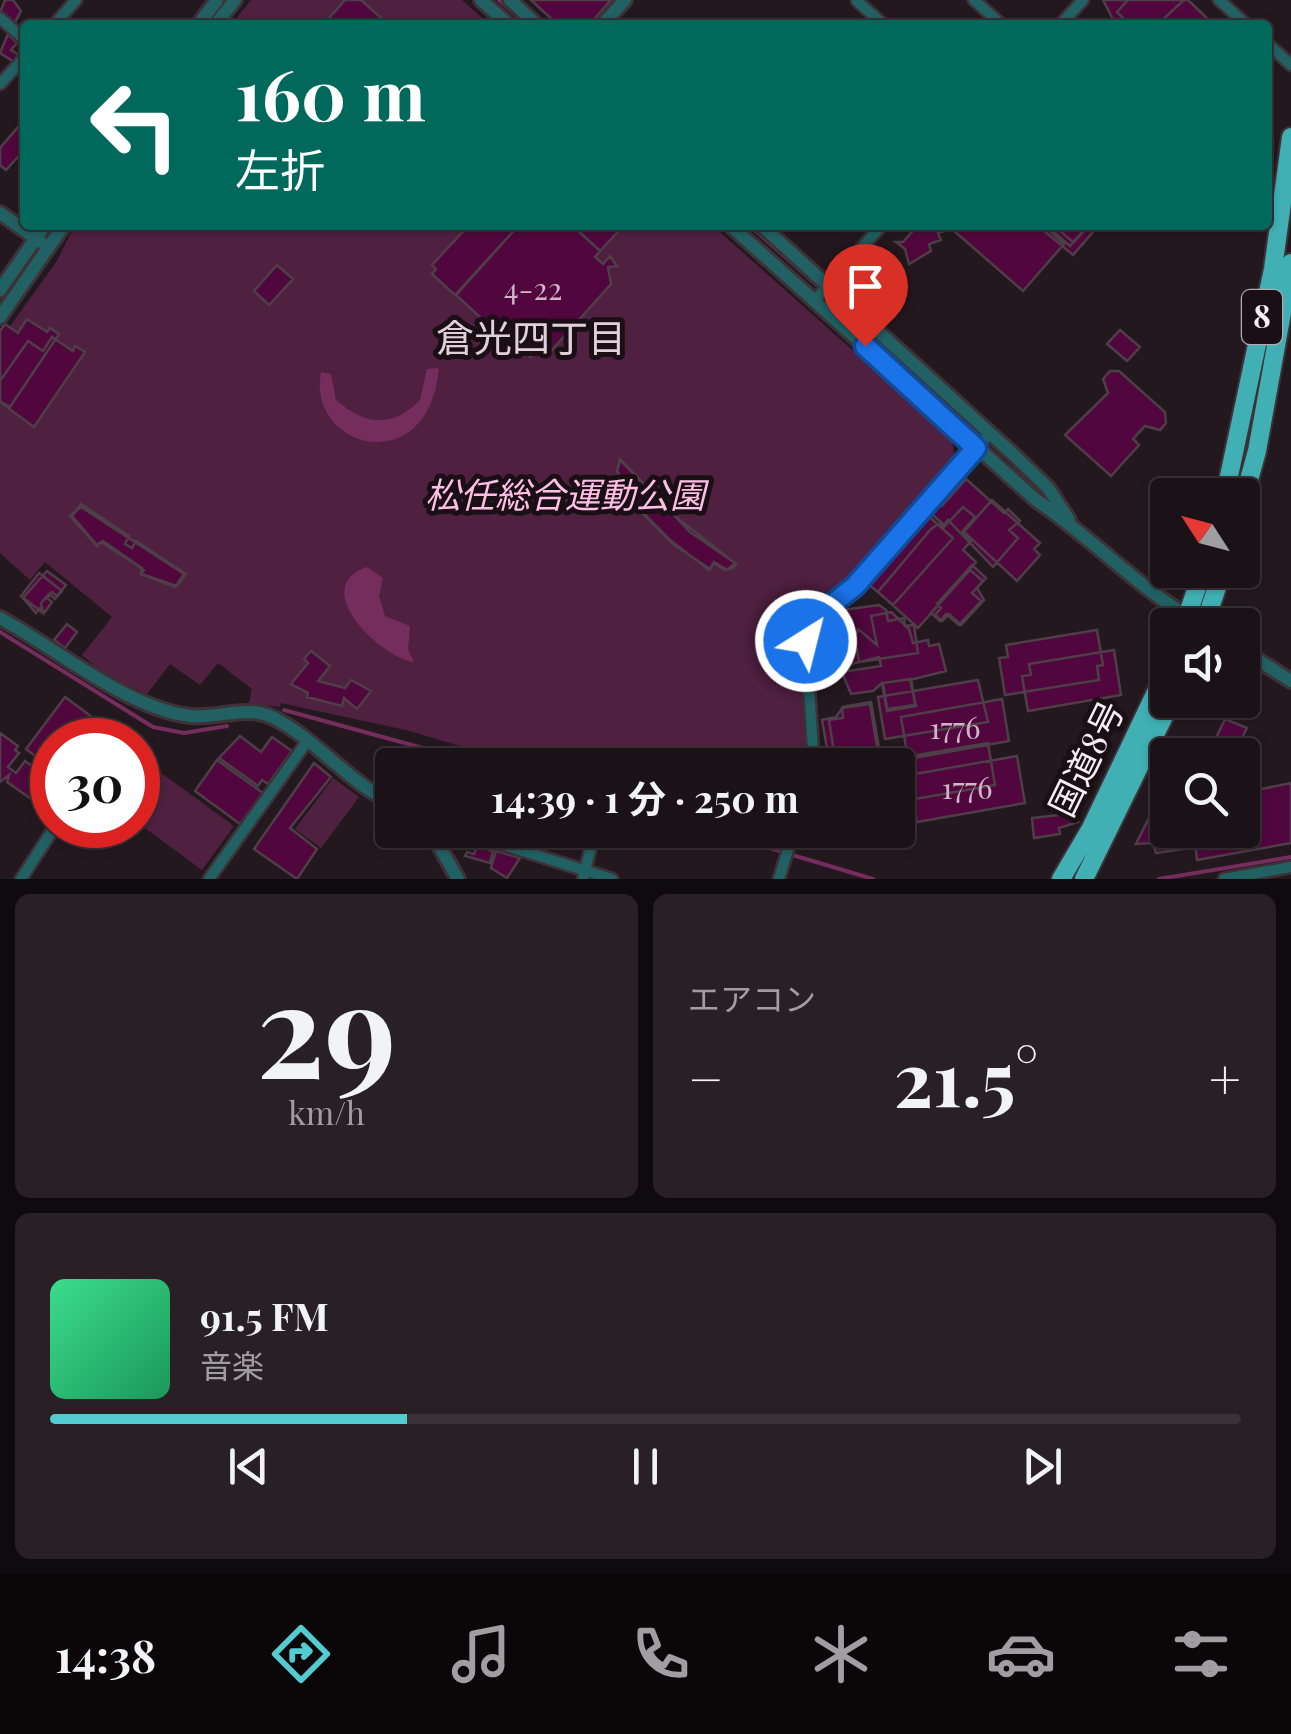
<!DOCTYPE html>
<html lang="ja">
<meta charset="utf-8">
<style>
body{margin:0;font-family:"Playfair Display","Noto Sans JP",serif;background:#282024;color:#f1f3f6;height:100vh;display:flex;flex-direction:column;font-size:38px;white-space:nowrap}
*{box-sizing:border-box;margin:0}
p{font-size:32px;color:#a09ea1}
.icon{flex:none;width:55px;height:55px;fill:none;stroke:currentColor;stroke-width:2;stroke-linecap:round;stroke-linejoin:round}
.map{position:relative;height:879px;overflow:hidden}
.sheet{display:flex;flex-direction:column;gap:15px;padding:15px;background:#0f0a0d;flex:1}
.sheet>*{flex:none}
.guide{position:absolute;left:20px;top:20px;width:1252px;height:210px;border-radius:10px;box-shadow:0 2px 8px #0004,0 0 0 2px #393236;background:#00695c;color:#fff;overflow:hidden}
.needle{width:65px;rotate:306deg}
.controls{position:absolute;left:1150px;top:478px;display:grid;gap:20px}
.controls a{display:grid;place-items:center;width:110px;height:110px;border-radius:10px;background:#1b1217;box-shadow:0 2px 8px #0004,0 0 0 2px #393236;font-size:50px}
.speed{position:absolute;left:30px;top:718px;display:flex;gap:20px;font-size:50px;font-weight:700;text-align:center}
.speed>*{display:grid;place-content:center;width:130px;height:130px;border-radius:50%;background:#1b1217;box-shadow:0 2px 8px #0004,0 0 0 2px #393236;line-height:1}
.speed .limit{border:15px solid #d22;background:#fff;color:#111}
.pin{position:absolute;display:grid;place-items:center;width:85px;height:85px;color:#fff;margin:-102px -42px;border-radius:50% 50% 50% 0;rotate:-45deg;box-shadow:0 0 10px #0007}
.pin .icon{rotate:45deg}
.me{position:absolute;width:110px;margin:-55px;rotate:36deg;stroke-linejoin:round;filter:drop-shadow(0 0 8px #0008)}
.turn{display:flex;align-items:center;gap:35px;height:210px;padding:0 50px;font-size:45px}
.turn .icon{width:130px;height:130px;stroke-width:2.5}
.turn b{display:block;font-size:70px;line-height:85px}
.big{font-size:75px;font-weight:700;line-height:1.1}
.sheet .tile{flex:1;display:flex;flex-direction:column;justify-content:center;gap:15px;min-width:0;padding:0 35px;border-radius:15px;background:#282024}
.sheet .dial{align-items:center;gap:0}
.dial b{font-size:130px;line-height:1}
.song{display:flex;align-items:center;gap:30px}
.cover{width:120px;height:120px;border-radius:15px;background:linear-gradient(135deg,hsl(150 70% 55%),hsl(150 70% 35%))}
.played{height:10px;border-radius:5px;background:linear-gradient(90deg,#52ccd1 30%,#393236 30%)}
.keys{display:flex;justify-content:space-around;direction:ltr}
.heat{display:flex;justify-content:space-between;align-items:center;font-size:55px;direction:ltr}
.sheet .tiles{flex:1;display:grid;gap:15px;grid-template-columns:1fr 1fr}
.tile:last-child{grid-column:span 2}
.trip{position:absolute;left:375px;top:748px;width:540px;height:100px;border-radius:10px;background:#1b1217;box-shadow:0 2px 8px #0004,0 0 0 2px #393236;font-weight:700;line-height:100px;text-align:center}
.menu{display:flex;height:160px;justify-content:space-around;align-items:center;background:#0b0709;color:#a09ea1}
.menu .icon{width:70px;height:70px}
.menu .selected{color:#52ccd1}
.menu b{font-size:45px;color:#f1f3f6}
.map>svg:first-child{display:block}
</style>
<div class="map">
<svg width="1291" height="879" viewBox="0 0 1291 879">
<rect width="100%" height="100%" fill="#24181f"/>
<path fill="#502041" d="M251 0H462L490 25H231Z
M75 225H712L952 439 955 461 852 579 805 619 800 643 810 765H522L410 731 281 703 280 707 249 703 252 689 218 663 200 685 170 664 147 694 105 675 82 655 112 617 45 562 30 580 0 553V340L57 261Z
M138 756 234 826 202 870 138 823Z
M333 778 359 797 321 848 295 829Z"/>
<path fill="#752d5e" d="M439 368C429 482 306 449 321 372L331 374 336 400C365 425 391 429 420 400L427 369Z
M367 567 383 578 379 596 385 616 410 626 408 649 414 662C381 658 307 587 367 567Z"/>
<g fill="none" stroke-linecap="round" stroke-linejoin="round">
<path stroke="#752d5e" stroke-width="4" d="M499 0 527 25
M749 225 820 288
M829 296 852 317
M0 632 153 727 184 733 227 726
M284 710 485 765
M709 830 873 879
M1159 879 1291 857"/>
</g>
<path fill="#51073e" stroke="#4d3e47" stroke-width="2.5" d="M5 0H13L21 11 14 24 0 13Z
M345 0H361L389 25H323Z
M531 0H611L589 25H558Z
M1103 0H1184L1157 25H1116Z
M1128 0H1188L1209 20 1204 25H1130L1117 12Z
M8 34 17 43 11 50 19 55 14 62 0 53Z
M19 126 25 131V149L6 170 0 165V148Z
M469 225H519L455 295 432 274 436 269 432 265Z
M519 225H572L600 251 595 257 603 264 610 256 617 266 608 267 611 284 550 352 532 348 531 357 522 352 529 344 523 338 514 348 456 295Z
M572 225H624L600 251Z
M918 225H950L951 229 938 233 941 240 929 244 931 251 909 264 905 249 896 242H903Z
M957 225H1043L1064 244 1023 291 953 230Z
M1037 225H1053L1073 242 1088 225H1099L1073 255Z
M1046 225H1090L1070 246Z
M277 265 293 279 269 305 254 291Z
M27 319 47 332 50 328 59 334 10 407 0 401V331L5 324 18 333Z
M1120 330 1140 347 1127 361 1107 344Z
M52 337 73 351 75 346 85 352 34 427 0 402V381L28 341 43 351Z
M1110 371H1119L1165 412 1166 423 1160 430 1145 426 1133 439 1139 445 1111 476 1065 435 1108 393 1103 379Z
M620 459 690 532 735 563 727 570 714 562 710 569 673 544 618 489 623 480 617 471Z
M620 460 671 513 736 564 733 568 724 570 714 563 709 570 670 540 618 487 625 482 617 472Z
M966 479 1004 513 1008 509 1020 521 1009 530 1018 538 993 567 948 520 944 525 928 511 937 501 942 506Z
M992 500 1040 543 1034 549 1040 555 1017 581 964 532Z
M81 504 129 536 125 544 132 548 136 541 186 574 177 586 141 574 144 570 101 542 97 545 72 516Z
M915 504 953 538 893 605 854 572Z
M81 507 184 574 175 587 141 574 142 568 103 541 97 546 70 516Z
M963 507 975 517 962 532 971 541 963 550 976 562 918 628 878 592 931 529 940 523 944 527Z
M972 565 986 578 977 588 984 600 961 625 949 614 942 621 935 615 941 608 937 604Z
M970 570 983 581 972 593 981 601 959 625 946 614 940 621 931 613Z
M47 571 66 585 57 596 52 592 47 598 52 602 45 612 40 608 36 613 23 598Z
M39 573 62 591 55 599 49 594 41 603 43 613 21 596Z
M879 605 886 610 888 621 904 618 905 626 914 625 918 653 859 662 857 649 817 656 815 642 854 637 852 621 845 632 795 637 793 621 798 616Z
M891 612 909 629 913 643 928 640 929 646 939 644 946 671 910 680 916 706 887 711 882 683 873 691 851 694 842 672 881 666 879 657 828 670 822 667 820 652 825 647 853 645 858 629 877 645 871 616Z
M67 624 77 632 65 648 54 640Z
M1097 630 1103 665 1097 666 1099 680 1005 695 999 658 1008 657 1006 645Z
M1114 650 1121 695 1028 711 1022 676 1031 675 1029 664Z
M311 651 330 666 318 681 345 688 351 680 371 691 357 709 344 698 342 706 307 697 308 693 291 684 308 663 304 659Z
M911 679 915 705 887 709 883 683Z
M978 680 988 722 885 739 878 697Z
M65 697 111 731 105 740H52V769L26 749Z
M1002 699 1009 741 908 759 901 717Z
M871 702 882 765H830L822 720 836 717 843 707Z
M870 704 880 765H836L829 720 843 718 842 708Z
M1225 719 1247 728 1236 750 1215 740Z
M0 733 18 746 15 750 19 753 8 767 16 773 25 761 52 781 51 813 7 782 9 775 0 782Z
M240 736 261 752 272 737 292 751 268 784 262 780 258 786 219 758Z
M988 743 995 785 898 802V765H888V760Z
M1017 756 1025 803 917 822 909 775Z
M217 760 263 793 240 824 195 791Z
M314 763 331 777 290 828 317 849 297 879 254 849Z
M1168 780V830H1192L1183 849 1156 853 1153 843 1136 844Z
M1291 783V843L1197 860 1195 844 1201 830H1242V793Z
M1076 813 1078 822 1059 828 1060 834 1034 838 1032 818Z
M477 846 493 851 490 863 465 856 467 852 474 854Z
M496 851 520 858 507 878 491 868Z"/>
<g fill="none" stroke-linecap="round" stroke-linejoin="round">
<defs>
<path id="minor" d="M974 0 1002 25
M1219 0 1247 25
M857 1 884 25
M0 18 25 40
M54 25 76 0
M1060 25 1083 0
M1268 44 1291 65
M0 84 25 57
M814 301 882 225
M113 740 117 733H126
M814 765 806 641 811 621 855 587 990 433
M440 843 482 838 612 879
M21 879 56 825
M209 879 308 740
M583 879 595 830
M779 879 794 830
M1224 879 1291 867"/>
<path id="tertiary" d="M481 0 509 25
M510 0 537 25
M198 25 217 0
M215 25 235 0
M602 25 625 0
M0 213 41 242
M730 225 1036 500C1091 537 1135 585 1192 619
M761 225 1014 455 1048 488 1069 520
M0 290 45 225
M0 317 64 225
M0 618C54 647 130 710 191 716 219 719 247 704 274 718 318 741 348 782 392 803
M1242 650 1291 681
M430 830 458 879"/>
<path id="trunk" d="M1225 495 1273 269 1291 137
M1242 505 1257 451 1291 263
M1184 625 1203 570
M1204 625 1223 570
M1061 879 1091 828 1168 667
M1084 879 1172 700"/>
</defs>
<use href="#minor" stroke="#3d3238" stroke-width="15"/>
<use href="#tertiary" stroke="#3d3238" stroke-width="18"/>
<use href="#trunk" stroke="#3d3238" stroke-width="22"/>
<use href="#minor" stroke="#216164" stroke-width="10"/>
<use href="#tertiary" stroke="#216164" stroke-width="12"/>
<use href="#trunk" stroke="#40b0b4" stroke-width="18"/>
</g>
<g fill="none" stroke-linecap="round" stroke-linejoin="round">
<defs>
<path id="route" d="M806 641 811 621 855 586 976 448 865 346"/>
</defs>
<use href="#route" stroke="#114b97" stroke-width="25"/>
<use href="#route" stroke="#1a73e8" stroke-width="18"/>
</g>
<g text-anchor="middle" stroke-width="10" stroke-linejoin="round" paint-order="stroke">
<g font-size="30" fill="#ceb4c6">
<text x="533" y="300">4-22</text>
<text x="955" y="739">1776</text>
<text x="967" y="799">1776</text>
</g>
<rect fill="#1b0f16" stroke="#b5abb1" stroke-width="2.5" x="1242" y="290" width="40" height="54" rx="8"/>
<g font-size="32" font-weight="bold" fill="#f7eef3">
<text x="1262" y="328">8</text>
</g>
<g font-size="35" font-style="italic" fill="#febee5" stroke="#1b0f16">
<text x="565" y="508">松任総合運動公園</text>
</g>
<g font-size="35" fill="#f7eef3" stroke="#1b0f16">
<text transform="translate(1087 759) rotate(-64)" y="12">国道8号</text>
</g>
<g font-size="38" fill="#e1cfd9" stroke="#1b0f16">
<text x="531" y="352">倉光四丁目</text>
</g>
</g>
</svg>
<div class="controls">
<a><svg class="needle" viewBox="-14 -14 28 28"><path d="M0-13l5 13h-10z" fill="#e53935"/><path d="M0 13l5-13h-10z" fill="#a09ea1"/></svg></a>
<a><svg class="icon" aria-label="sound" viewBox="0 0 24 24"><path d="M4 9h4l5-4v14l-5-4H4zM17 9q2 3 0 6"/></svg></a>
<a><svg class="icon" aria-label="search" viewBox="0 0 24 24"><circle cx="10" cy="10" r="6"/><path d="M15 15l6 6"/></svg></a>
</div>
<div class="speed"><div class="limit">30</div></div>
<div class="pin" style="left:865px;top:346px;background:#d93025"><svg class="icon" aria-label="arrive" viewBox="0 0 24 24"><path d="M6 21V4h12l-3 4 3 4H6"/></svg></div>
<svg class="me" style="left:806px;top:641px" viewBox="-20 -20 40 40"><circle r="17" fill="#1a73e8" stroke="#fff" stroke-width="3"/><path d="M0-11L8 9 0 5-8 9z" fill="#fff"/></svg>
<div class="trip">14:39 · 1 分 · 250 m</div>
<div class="guide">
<div class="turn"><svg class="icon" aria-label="left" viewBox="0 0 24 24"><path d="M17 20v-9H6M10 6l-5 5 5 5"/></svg><div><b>160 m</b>左折</div></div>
</div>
</div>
<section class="sheet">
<div class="tiles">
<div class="tile dial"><b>29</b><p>km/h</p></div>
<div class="tile"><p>エアコン</p>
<div class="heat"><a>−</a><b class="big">21.5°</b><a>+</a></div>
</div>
<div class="tile">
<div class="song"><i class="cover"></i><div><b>91.5 FM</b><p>音楽</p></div></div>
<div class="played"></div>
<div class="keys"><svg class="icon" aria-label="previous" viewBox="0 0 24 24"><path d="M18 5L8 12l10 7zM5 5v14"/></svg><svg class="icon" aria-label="pause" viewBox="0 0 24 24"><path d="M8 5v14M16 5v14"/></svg><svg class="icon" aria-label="next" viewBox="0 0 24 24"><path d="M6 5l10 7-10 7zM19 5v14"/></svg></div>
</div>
</div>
</section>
<nav class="menu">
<b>14:38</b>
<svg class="icon selected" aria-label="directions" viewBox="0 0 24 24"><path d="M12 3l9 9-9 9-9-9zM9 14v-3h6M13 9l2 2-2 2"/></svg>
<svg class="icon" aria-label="music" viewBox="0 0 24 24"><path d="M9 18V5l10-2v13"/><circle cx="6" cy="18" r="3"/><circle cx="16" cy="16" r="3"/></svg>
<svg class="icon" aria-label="phone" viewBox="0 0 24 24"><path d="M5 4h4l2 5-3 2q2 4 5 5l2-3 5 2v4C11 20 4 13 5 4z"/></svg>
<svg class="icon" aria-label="climate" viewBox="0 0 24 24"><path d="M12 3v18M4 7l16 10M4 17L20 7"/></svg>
<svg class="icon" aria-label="car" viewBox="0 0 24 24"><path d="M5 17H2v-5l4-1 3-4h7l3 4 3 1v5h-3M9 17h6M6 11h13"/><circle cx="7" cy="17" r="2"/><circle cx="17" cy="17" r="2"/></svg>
<svg class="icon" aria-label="filters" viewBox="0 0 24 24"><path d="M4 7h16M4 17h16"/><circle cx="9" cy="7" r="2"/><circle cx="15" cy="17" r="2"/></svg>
</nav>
